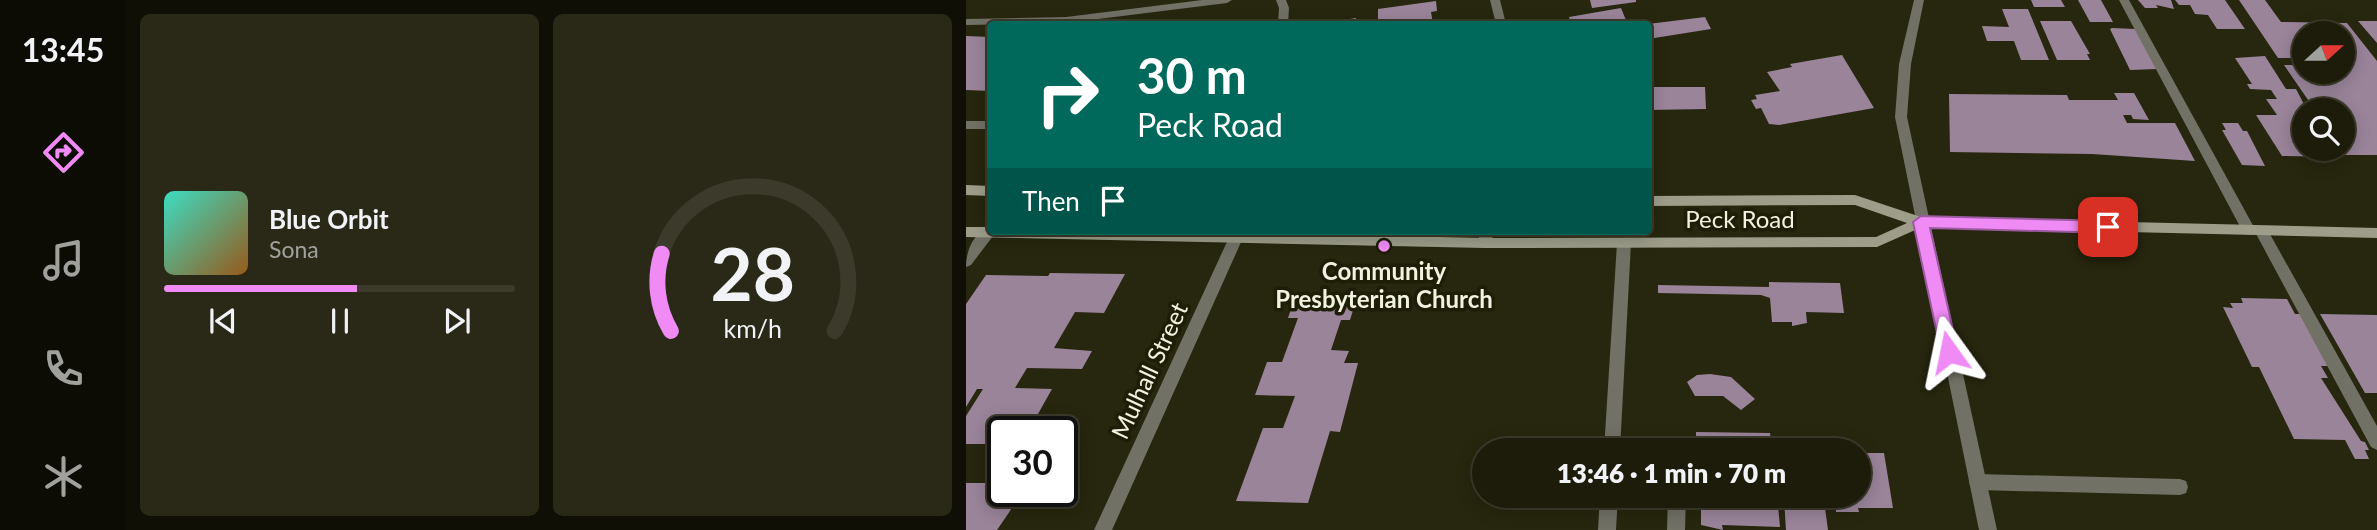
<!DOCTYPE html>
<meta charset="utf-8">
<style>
body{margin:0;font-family:Lato,sans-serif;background:#2a2918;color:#f1f3f6;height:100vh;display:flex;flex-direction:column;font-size:26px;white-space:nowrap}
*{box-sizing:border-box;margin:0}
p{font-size:23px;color:#a0a19c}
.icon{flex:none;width:38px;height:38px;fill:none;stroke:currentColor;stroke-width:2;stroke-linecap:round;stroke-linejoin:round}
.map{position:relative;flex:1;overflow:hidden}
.details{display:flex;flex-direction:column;gap:14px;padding:14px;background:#100f06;width:840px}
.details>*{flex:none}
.guide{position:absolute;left:21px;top:21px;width:665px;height:214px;border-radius:7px;box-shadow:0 4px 18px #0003,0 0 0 2px #3b3a2b;background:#00695c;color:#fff;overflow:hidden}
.needle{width:46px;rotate:69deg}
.tools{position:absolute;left:1326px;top:21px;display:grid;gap:14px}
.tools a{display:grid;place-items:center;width:63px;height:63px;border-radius:50%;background:#1d1c0a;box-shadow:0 4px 18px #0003,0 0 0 2px #3b3a2b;font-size:35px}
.speed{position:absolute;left:21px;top:416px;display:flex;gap:14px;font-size:35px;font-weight:700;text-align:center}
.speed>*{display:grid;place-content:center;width:91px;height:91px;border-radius:50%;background:#1d1c0a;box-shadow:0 4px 18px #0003,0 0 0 2px #3b3a2b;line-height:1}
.speed .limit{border:4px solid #111;border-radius:10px;background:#fff;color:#111}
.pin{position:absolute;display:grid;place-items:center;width:60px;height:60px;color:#fff;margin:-30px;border-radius:14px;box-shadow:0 4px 10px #0006}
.me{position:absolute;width:77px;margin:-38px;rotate:348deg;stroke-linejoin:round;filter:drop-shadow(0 0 5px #0008)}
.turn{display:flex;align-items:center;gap:24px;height:147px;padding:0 35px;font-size:32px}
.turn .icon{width:91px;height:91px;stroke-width:2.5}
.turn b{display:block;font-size:49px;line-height:60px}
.then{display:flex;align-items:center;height:66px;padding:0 35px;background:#0003;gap:14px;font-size:26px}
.details .widget{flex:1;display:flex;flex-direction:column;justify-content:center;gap:10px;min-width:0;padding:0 24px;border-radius:10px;background:#2a2918}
.details .dial{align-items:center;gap:0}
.dial svg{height:182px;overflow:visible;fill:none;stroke:#3b3a2b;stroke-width:7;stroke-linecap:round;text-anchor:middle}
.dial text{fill:#f1f3f6;stroke:none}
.song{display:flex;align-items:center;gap:21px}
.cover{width:84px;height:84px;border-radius:10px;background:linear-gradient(135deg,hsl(170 70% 55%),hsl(30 70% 35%))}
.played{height:7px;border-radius:4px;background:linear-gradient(90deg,#f08bf6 55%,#3b3a2b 55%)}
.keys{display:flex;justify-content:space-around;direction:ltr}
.details .tiles{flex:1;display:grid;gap:14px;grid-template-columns:repeat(2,1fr)}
.trip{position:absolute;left:506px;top:438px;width:399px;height:70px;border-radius:35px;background:#1d1c0a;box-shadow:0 4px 18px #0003,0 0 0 2px #3b3a2b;font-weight:800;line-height:70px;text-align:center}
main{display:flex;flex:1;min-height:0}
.dock{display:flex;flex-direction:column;width:126px;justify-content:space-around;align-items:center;background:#0c0b04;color:#a0a19c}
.dock .icon{width:49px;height:49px}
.dock .current{color:#f08bf6}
.dock b{font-size:32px;color:#f1f3f6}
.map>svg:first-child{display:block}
</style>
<main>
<nav class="dock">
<b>13:45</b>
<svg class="icon current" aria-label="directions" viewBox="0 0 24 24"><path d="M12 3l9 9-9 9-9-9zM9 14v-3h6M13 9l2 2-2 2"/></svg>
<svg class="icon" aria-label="music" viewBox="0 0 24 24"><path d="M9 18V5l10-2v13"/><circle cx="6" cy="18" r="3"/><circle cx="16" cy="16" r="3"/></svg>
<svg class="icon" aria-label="phone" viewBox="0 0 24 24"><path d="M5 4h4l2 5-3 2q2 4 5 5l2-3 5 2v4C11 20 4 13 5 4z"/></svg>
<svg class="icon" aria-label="climate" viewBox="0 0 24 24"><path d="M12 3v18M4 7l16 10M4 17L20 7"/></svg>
</nav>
<section class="details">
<div class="tiles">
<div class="widget">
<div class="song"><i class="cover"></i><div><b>Blue Orbit</b><p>Sona</p></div></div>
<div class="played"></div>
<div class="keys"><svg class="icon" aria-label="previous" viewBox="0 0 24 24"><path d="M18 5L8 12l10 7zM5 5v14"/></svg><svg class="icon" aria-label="pause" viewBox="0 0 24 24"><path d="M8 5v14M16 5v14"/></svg><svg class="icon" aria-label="next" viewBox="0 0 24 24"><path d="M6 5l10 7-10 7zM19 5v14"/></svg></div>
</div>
<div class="widget dial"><svg viewBox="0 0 100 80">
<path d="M14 69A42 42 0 1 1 86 69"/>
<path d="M14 69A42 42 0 0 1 10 35" stroke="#f08bf6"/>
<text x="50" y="56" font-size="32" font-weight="700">28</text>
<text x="50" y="72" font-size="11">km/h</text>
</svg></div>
</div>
</section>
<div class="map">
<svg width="1411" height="530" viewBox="0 0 1411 530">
<rect width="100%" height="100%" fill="#27260e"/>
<path fill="#998499" d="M624 0H670V2L626 8Z
M1065 0H1095L1099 7H1068Z
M1112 0H1135L1147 22H1124Z
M1172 0H1205L1208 9 1190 5 1192 8H1179Z
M1209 0H1259L1279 29H1251L1242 15 1229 14 1224 5H1213Z
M1273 0H1299L1315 22 1381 23 1411 61V155H1379L1377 151 1372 152 1374 157 1316 156 1290 115H1311L1300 99H1311L1305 90 1284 89 1281 84H1286L1269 58 1299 56 1320 89H1330L1341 110H1339V149L1376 150 1377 110H1349L1318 65H1339V72H1377V66H1383L1377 59V33H1339V41H1329L1339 58H1312Z
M470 1 471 11 465 12 467 24H428L427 22 412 21V9Z
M655 8 660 20 647 24H605L603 17Z
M1036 9H1062L1083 60H1055L1048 41H1021L1016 26 1043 27Z
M739 17 745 29 682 39V24Z
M390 18V24H360V23Z
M192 21 238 22V24H182Z
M1074 21H1105L1124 54H1121L1124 60H1091Z
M1392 21H1411V43Z
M1146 28 1170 29 1191 69 1164 70 1144 29Z
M0 36 24 37V91L0 90Z
M876 55 908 108 813 125 803 124 795 108 790 109 785 100 791 99 789 95 814 91 801 72 826 67 824 64Z
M682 87H739L740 109 682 110Z
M1148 93H1168L1183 120 1167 119 1165 115H1157L1161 123H1209L1229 161 1126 154 984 152 983 94 1101 95 1103 100H1152Z
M1256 123H1272L1277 131H1281L1299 166 1276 165 1256 130H1260Z
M84 273 159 274 138 313 109 312 88 348 126 351 116 369 61 368 49 388 86 389 63 430 37 432V444H0V416L17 389H11L0 407V304L20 275 82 276Z
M803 282 874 283 878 313 840 312 841 323 826 326V322H806L804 298 795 295 692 293V285L803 287Z
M1275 298 1321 299 1329 314H1334L1362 366H1355L1362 378H1355L1395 441 1399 442 1403 450H1399L1403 459H1389L1379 440 1328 439 1293 367H1286L1257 307 1267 308 1264 303H1277Z
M354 301 389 304 384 320H375L365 350 383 351 378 363H392L374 432 364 431 342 503 270 501 297 428H317L329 396 289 395 301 362H316L332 318H322L327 303Z
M1354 314 1411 315V393H1399Z
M744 374 765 377 789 399 775 410 757 396H729L721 382 731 375Z
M730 432 804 433 806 450H730Z
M892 453H918L927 508H892L893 512H870V508H859L862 530H820L818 499H845V495H892Z
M37 464V492H54L44 511 31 530H0V483H26Z
M739 495H811L814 527 756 525 757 530 735 525V506H739Z"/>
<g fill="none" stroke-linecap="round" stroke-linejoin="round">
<path fill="#717166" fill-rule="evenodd" d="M236 0H266L261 3 100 23 0 25V19L100 17Z
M310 0H320L323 8 322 24H312L313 8Z
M1153 0H1163L1289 229 1295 226 1300 227 1411 426V450L1405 447 1289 232 1283 235 1278 234Z
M0 121H24V129H0Z
M22 227 24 231H28L27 236 5 265 0 267C0 251 7 234 22 227Z
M658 238 665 243 654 450H638L651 243Z
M1011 474 1214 479 1220 481 1222 487 1220 493 1214 495 1011 490 1005 488 1003 482 1005 476Z
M634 495H652L650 530H632Z
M702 495H720L719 530H701Z"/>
<path fill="#717166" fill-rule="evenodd" d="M524 0H534L540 24H530Z
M948 0H958L945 64 941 117 1031 530H1013L929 117 933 64Z
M266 231H280L146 530H128Z
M514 231H528L524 247H514L512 243Z"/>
<path fill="#9d9d8a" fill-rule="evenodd" d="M0 185 24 186V196L0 195Z
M889 195 955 217 1411 228V238L956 227 911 247 519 248 0 237V227H24V231H202L519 238 910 237 941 223 889 205 682 206V196Z"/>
</g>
<path fill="#f08bf6" stroke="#9c5aa0" stroke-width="2" d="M955 216 1142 221 1150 227 1142 233 964 228 992 352 983 359 975 352 947 222Z"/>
<circle fill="#f08bf6" stroke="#1e1d05" stroke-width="2.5" cx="418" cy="246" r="7"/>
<g text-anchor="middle" stroke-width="7" stroke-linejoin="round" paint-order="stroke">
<g font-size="24" fill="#f2f2e3" stroke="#1e1d05">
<text x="774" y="228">Peck Road</text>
<text transform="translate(184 371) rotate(-65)" y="8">Mulhall Street</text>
</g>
<g font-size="24" font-weight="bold" fill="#f2f2e3" stroke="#1e1d05">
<text x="418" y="280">Community<tspan x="418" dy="28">Presbyterian Church</tspan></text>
</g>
</g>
</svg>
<div class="tools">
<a><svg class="needle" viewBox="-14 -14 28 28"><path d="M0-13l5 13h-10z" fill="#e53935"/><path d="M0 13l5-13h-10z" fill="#a0a19c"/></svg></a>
<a><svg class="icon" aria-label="search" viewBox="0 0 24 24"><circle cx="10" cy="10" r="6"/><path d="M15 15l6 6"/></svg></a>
</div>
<div class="speed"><div class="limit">30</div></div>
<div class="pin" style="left:1142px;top:227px;background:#d93025"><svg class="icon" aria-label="arrive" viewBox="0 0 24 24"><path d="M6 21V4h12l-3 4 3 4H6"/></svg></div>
<svg class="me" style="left:983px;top:352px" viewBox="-20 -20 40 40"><path d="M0-17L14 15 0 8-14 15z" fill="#f08bf6" stroke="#fff" stroke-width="4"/></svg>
<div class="trip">13:46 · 1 min · 70 m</div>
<div class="guide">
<div class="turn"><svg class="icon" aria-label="right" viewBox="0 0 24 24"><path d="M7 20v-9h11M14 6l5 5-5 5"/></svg><div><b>30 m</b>Peck Road</div></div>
<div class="then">Then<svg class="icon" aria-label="arrive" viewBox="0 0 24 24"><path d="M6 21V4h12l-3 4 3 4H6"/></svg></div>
</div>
</div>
</main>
